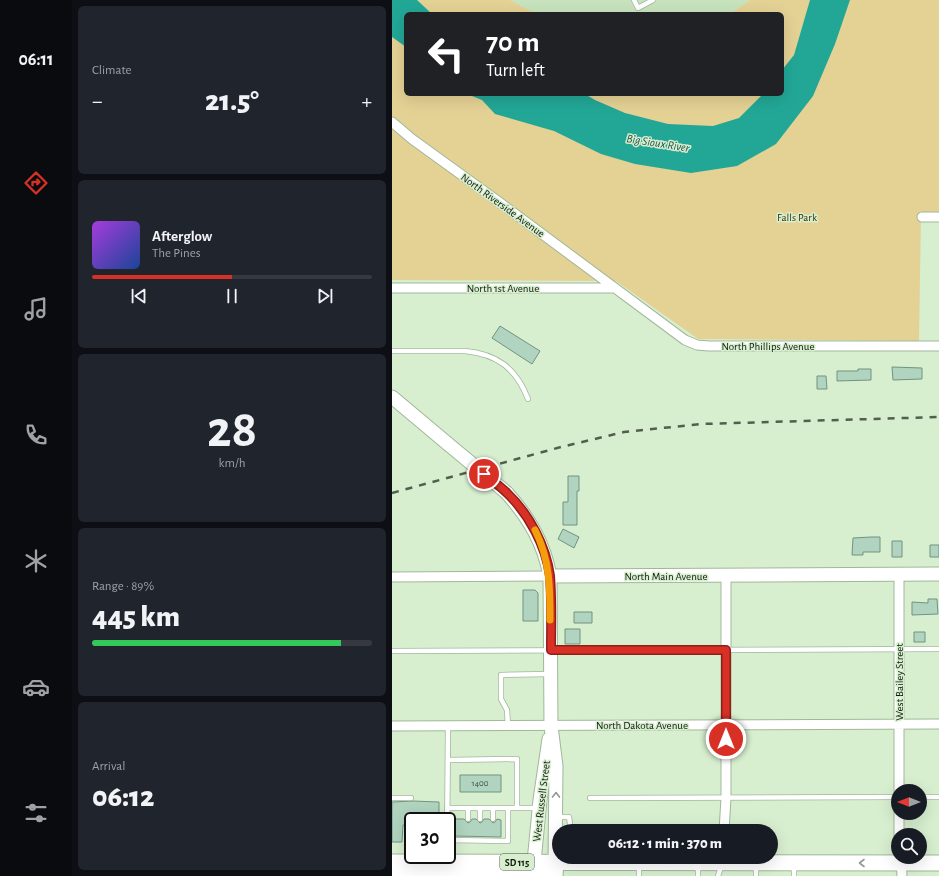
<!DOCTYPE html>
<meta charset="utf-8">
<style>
body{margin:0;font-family:"Alegreya Sans",sans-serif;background:#20242c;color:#f1f3f6;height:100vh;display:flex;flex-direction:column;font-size:15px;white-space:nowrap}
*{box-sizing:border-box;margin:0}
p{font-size:13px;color:#9ea1a6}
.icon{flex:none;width:22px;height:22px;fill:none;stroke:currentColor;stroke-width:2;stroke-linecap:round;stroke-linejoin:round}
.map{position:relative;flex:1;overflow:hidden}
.sheet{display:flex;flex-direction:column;gap:6px;padding:6px;background:#0d0f14;width:320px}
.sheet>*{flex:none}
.top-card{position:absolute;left:12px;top:12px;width:380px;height:84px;border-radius:6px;box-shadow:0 4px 16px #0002;background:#202124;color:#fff;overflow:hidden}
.needle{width:26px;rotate:270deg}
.fabs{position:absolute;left:499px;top:784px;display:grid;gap:8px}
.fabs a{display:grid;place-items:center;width:36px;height:36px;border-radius:50%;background:#171b24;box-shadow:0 4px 16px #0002;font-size:20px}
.speed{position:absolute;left:12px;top:812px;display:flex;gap:8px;font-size:20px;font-weight:700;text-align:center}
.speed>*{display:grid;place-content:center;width:52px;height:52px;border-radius:50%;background:#171b24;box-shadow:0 4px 16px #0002;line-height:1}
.speed .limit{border:2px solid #111;border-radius:6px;background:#fff;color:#111}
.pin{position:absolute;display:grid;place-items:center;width:34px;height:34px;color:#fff;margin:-17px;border:2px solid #fff;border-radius:50%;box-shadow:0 1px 4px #0007}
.me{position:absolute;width:44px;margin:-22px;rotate:0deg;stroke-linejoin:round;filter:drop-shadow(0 0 3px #0008)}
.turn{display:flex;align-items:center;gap:14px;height:84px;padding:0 16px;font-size:18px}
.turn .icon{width:52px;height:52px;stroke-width:2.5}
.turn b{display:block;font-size:28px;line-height:34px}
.big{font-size:30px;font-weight:800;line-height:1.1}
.sheet .widget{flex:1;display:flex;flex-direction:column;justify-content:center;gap:6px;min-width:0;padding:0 14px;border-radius:6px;background:#20242c}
.sheet .dial{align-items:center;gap:0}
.dial b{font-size:52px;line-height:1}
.song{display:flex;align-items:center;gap:12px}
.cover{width:48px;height:48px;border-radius:6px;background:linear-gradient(135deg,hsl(280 70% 55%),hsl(220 70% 35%))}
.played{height:4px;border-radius:2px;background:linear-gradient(90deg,#d93025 50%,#363941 50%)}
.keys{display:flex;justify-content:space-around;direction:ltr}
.heat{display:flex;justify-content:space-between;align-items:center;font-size:22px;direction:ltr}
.charge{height:6px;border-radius:3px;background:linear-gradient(90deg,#34c759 89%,#363941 0)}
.trip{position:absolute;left:160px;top:824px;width:226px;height:40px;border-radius:20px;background:#171b24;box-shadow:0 4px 16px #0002;font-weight:800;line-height:40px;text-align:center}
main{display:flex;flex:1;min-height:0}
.dock{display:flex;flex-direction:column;width:72px;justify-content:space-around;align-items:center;background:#090b0e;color:#9ea1a6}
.dock .icon{width:28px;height:28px}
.dock .selected{color:#d93025}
.dock b{font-size:18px;color:#f1f3f6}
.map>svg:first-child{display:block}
</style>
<main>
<nav class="dock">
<b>06:11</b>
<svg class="icon selected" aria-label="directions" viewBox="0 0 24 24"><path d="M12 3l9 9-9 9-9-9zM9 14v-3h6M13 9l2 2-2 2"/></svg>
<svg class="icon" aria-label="music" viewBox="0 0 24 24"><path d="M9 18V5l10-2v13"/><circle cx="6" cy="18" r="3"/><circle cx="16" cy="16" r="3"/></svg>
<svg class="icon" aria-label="phone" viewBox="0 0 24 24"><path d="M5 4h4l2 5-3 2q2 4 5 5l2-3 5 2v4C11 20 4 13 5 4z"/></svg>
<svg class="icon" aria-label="climate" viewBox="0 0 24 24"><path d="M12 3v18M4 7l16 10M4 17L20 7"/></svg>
<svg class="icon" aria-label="car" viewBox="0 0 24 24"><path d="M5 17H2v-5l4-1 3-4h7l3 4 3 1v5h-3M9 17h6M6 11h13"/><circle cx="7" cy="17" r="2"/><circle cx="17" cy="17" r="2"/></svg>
<svg class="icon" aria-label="filters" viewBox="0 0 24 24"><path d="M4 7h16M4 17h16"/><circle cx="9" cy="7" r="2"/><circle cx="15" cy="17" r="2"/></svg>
</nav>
<section class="sheet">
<div class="widget"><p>Climate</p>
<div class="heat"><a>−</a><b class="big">21.5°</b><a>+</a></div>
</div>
<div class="widget">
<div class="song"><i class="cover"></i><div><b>Afterglow</b><p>The Pines</p></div></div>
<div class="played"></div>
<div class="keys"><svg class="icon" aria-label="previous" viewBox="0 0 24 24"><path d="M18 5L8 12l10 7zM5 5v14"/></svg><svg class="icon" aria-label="pause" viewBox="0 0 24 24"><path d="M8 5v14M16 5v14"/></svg><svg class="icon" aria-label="next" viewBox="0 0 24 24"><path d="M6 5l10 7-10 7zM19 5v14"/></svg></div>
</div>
<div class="widget dial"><b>28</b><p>km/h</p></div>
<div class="widget"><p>Range · 89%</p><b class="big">445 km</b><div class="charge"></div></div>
<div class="widget"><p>Arrival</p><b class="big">06:12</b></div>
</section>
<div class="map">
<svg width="547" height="876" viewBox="0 0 547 876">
<rect width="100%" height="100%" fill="#d7eecf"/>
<path fill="#c7e3bd" d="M118 0H358L338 14H145Z"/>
<path fill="#e4d194" d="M0 0H118L145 14H14V94H390V14H338L358 0H547V212H529L527 341 306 339 224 281 0 280Z"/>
<path fill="#22a796" d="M0 0H25L40 14H14V47L0 37Z
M418 0H458L443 44 421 96 384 144 345 166 299 173 243 164 209 154 162 131 103 114 90 100 75 94H193L203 100 233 113 276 124 321 126 347 118 371 94H390V70L402 55Z"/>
<path fill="#b0d4bf" stroke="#719480" d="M108 326 148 351 140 364 100 338Z
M500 367 530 368V379L501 380Z
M466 369H479V380L445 381V371H466Z
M425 376H434L435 389H425Z
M176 476H187V491H185V525H171V502H176Z
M171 529 187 537 182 548 166 539Z
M479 537H488V552H471V555H460L461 538Z
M500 541H510V557H500Z
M538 545H547V557H538Z
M131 590H143L146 593V621H131Z
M536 599H545L546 614 520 615V602L536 603Z
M182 612H200V623H182Z
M173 629H188V644H173Z
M522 632H533V642H522Z
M68 775H109V792H68Z
M21 801 47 802V821H21V825H11L10 842H0V802Z
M63 819H72L76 823 78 822 80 819H84L88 823 90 822 92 819H97L101 823 103 822 105 819 109 820V837L63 836Z"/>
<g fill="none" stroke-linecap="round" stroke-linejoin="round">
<defs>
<path id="lane" d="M242 0 246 8 261 0
M0 351H73C105 354 124 368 136 399
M0 651 547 649
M116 726 115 710 109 699V675L157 674
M56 760 125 759V808
M528 797H547
M0 798H19
M198 798 506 797
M55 808H146
M76 808V819
M101 808V819
M166 817H177L179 831
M88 819V808
M55 840 116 841V808
M55 851 56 726
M247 864V876
M306 864V876
M402 866V876
M326 876 330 864
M364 876V864"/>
<path id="street" d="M0 122 20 139 107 202 293 340 305 345 317 346H547
M530 217H547
M0 288H223
M507 574V791
M0 577 158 576
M0 726 547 724
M507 813V835
M332 831 334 798V575
M509 859 510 876"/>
<path id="secondary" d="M0 397 56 444
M115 493C137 518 152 543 158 576L159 726 164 766 163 862
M158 576 547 574
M142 862 148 800 157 739"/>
<path id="primary" d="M0 862 547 863
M0 875 59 874 157 876"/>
<path id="highway" d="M59 874 71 876
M141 876 142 862
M162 876 163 862"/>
</defs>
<use href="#lane" stroke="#a1b79a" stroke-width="6"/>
<use href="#street" stroke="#a1b79a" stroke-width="11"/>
<use href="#secondary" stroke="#a1b79a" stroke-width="15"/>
<use href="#primary" stroke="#a1b79a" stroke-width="17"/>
<use href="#highway" stroke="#a1b79a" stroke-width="19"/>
<use href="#lane" stroke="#fff" stroke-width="4.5"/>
<use href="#street" stroke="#fff" stroke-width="9"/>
<use href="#secondary" stroke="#fff" stroke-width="13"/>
<use href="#primary" stroke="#fff" stroke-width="15"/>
<use href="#highway" stroke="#fff" stroke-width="17"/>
<path stroke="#525f4e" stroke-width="2.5" stroke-dasharray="7 7" stroke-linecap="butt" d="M0 493 169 447 232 432 309 424 547 417"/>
<defs>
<path id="secondary-bridge" d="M56 444 115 493"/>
</defs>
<use href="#secondary-bridge" stroke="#a1b79a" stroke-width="15" stroke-linecap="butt"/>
<use href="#secondary-bridge" stroke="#fff" stroke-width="13"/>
</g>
<defs><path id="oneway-chevron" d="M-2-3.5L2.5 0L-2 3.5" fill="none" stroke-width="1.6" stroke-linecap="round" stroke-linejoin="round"/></defs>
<g stroke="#949893">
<use href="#oneway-chevron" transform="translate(164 795) rotate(-89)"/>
<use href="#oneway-chevron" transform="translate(470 863) rotate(-180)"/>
</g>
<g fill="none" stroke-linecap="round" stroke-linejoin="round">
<defs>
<path id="route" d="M92 474C99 480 108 486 115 493 137 514 154 546 158 576 160 601 159 626 159 650H334V739"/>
</defs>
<use href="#route" stroke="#8d1f18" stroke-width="10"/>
<use href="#route" stroke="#d93025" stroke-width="7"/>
<path stroke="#f59e0b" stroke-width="7" d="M143 530C158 559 158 589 158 620"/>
</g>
<g text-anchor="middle" stroke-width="3" stroke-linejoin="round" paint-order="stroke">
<g font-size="9" fill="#39483a">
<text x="88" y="786">1400</text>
</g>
<rect fill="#d7eecf" stroke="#4c5948" stroke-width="1" x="108" y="854" width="34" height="16" rx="3"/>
<g font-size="10" font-weight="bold" fill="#11190e">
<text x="125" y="866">SD 115</text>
</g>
<g font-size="11" fill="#11190e" stroke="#d7eecf">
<text transform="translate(111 205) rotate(36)" y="4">North Riverside Avenue</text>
<text x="111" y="292">North 1st Avenue</text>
<text x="376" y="350">North Phillips Avenue</text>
<text x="274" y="580">North Main Avenue</text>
<text transform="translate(507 682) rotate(-90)" y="4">West Bailey Street</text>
<text x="250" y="729">North Dakota Avenue</text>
<text transform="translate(149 801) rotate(-83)" y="4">West Russell Street</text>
</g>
<g font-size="11" fill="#3a3009" stroke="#d7eecf">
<text x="405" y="221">Falls Park</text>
</g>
<g font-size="12" font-style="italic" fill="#1f524a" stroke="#d7eecf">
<text transform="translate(266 143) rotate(9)" y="4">Big Sioux River</text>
</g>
</g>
</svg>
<div class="fabs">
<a><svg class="needle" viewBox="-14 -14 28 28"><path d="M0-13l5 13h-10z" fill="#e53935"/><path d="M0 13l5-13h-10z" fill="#9ea1a6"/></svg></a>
<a><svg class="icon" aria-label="search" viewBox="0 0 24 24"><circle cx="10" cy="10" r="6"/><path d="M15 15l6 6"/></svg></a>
</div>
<div class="speed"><div class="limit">30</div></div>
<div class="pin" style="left:92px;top:474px;background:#d93025"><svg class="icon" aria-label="arrive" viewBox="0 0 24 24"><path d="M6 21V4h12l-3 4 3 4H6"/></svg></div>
<svg class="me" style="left:334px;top:739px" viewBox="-20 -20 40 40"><circle r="17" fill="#d93025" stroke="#fff" stroke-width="3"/><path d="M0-11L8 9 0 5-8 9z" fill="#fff"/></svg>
<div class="trip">06:12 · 1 min · 370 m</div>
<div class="top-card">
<div class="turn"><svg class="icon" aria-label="left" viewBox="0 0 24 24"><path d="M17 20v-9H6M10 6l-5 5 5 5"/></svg><div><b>70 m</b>Turn left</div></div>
</div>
</div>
</main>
